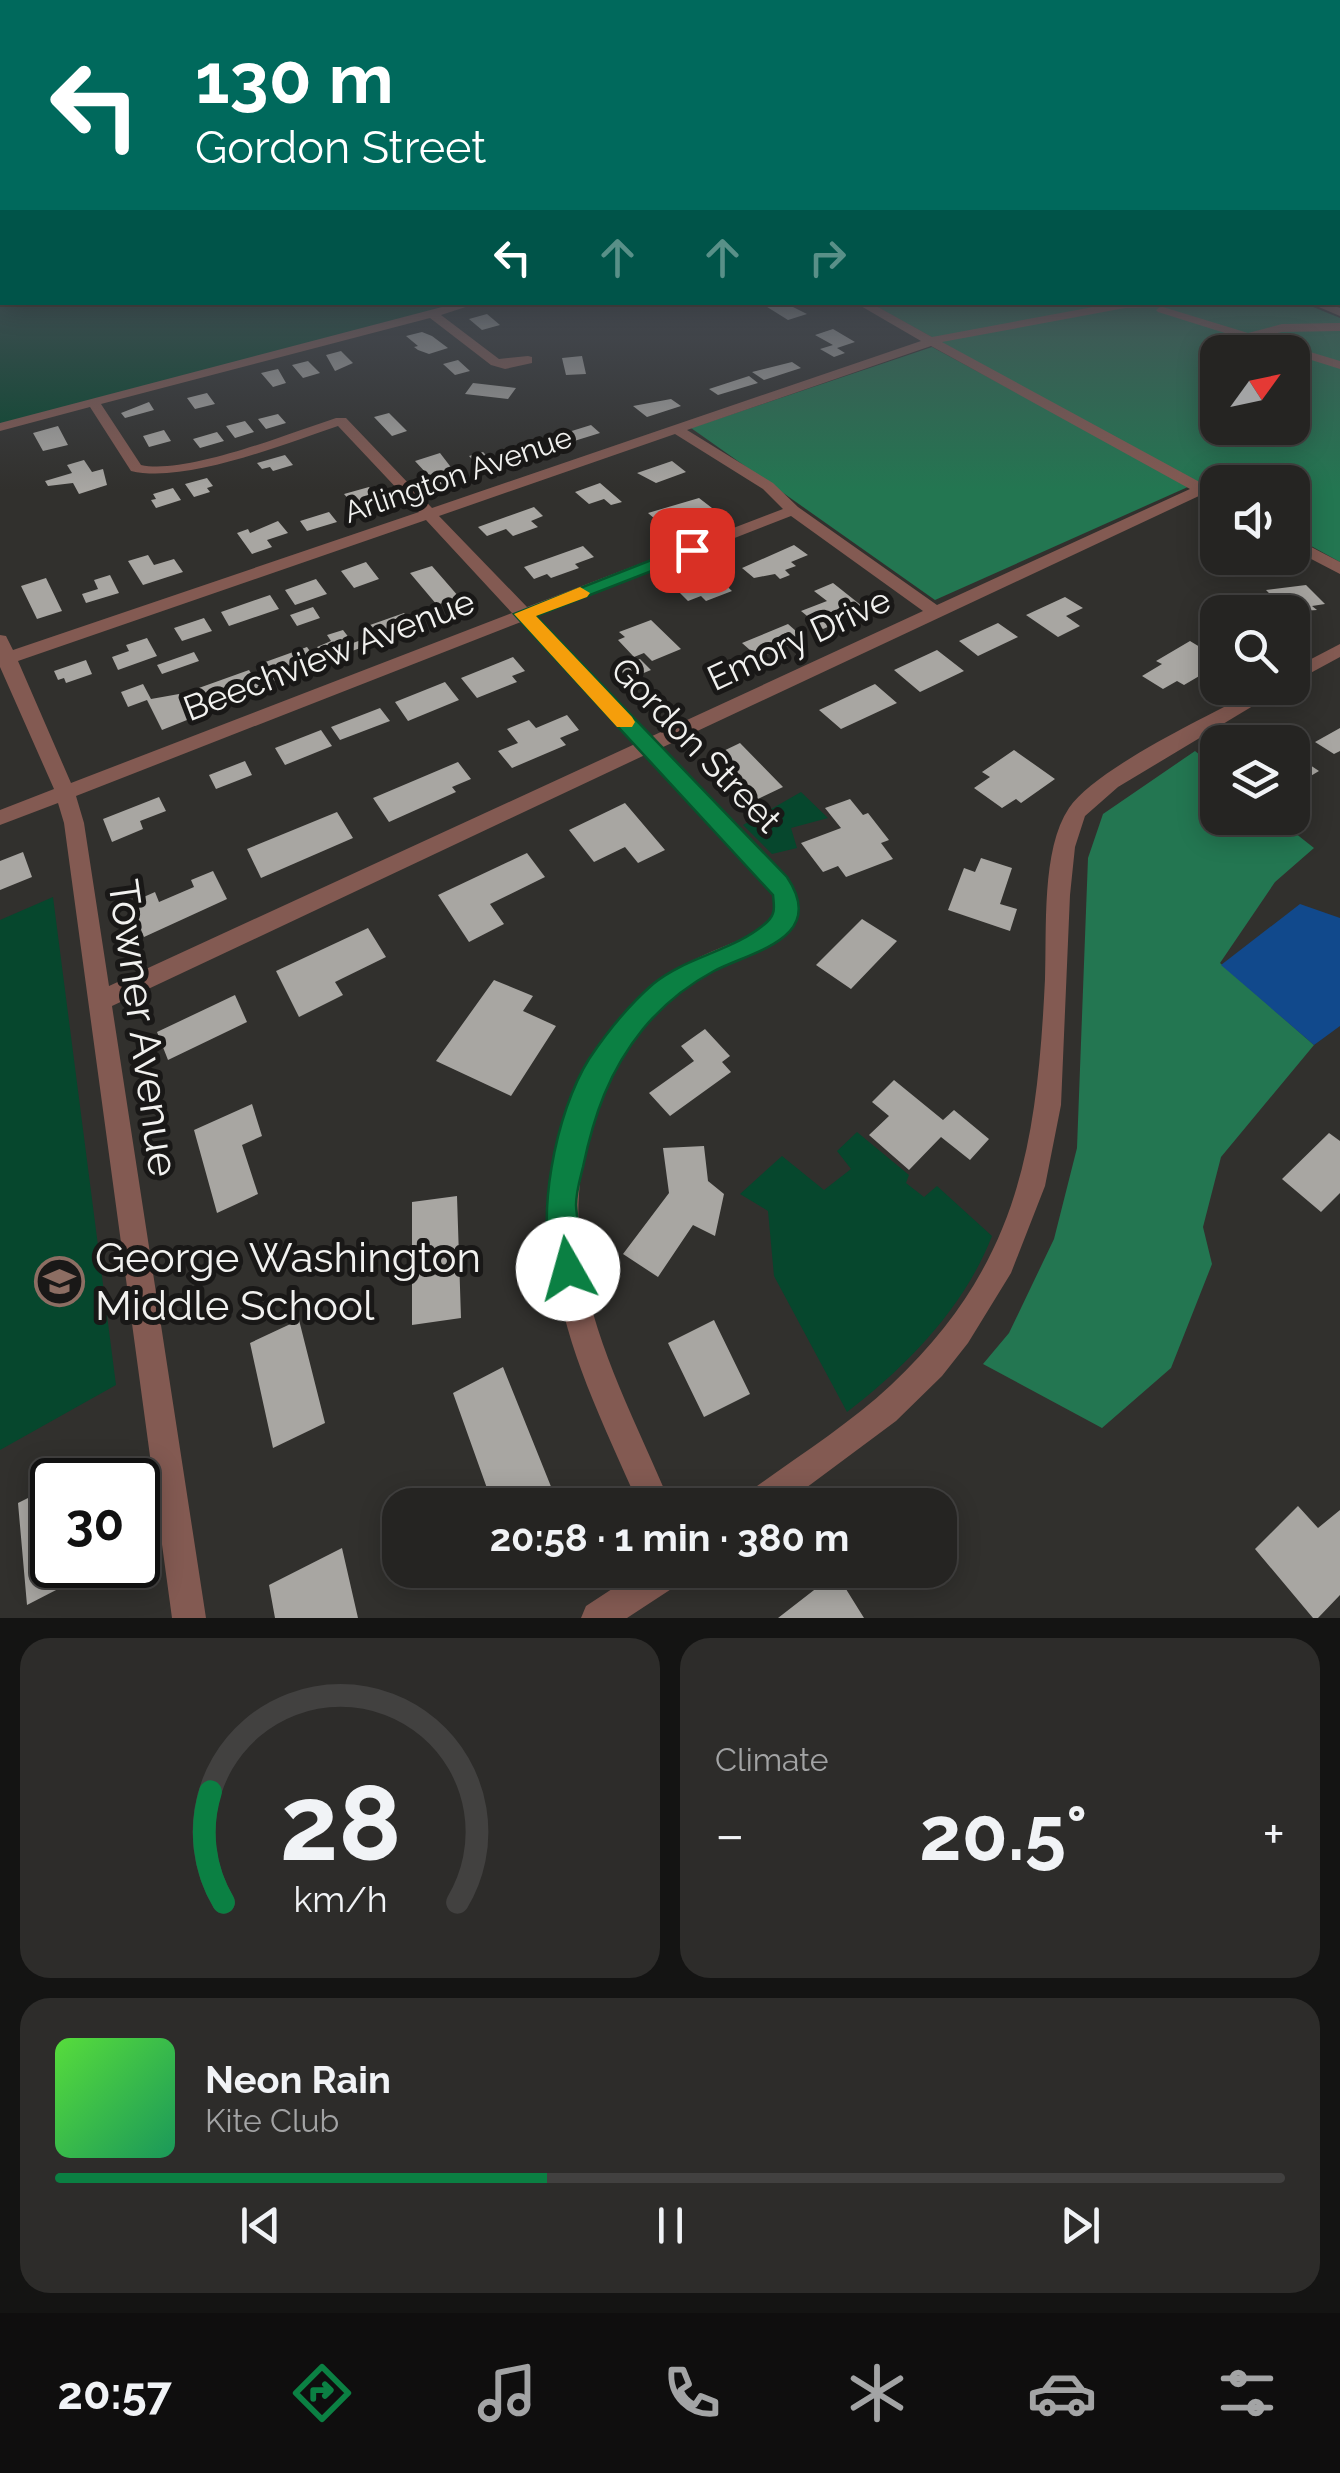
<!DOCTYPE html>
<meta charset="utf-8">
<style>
body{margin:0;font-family:Raleway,sans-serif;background:#2d2c2a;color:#f1f3f6;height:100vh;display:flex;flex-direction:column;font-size:38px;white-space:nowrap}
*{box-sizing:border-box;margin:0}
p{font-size:32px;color:#a3a4a5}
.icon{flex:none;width:55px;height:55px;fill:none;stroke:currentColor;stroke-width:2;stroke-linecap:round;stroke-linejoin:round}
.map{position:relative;height:1618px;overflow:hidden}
.details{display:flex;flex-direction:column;gap:20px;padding:20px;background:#141413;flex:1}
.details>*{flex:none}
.banner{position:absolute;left:0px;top:0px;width:1340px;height:305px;box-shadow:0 5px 25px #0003,0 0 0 2px #424140;background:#00695c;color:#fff;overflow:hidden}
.needle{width:65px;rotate:57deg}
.tools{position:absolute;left:1200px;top:335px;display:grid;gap:20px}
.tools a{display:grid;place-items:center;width:110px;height:110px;border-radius:20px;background:#252422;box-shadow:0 5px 25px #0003,0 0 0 2px #424140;font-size:50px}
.speed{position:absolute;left:30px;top:1458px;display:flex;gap:20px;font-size:50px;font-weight:700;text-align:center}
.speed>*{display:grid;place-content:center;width:130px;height:130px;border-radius:50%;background:#252422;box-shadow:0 5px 25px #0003,0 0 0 2px #424140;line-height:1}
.speed .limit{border:5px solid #111;border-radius:15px;background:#fff;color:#111}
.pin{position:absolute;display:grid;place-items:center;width:85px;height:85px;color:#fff;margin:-42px;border-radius:20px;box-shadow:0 5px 15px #0006}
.me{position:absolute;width:110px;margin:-55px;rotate:353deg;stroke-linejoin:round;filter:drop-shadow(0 0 8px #0008)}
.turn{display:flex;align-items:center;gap:35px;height:210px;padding:0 30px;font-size:45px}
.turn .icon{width:130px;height:130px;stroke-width:2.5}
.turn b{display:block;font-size:70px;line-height:85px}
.lanes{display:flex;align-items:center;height:95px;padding:0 30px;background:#0003;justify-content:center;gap:50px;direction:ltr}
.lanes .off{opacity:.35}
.big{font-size:75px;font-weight:700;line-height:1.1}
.details .card{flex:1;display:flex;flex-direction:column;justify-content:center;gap:15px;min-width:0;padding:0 35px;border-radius:30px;background:#2d2c2a}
.details .dial{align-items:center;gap:0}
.dial svg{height:260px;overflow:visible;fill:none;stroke:#424140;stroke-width:7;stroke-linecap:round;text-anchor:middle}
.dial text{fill:#f1f3f6;stroke:none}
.song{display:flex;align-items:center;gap:30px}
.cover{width:120px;height:120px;border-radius:15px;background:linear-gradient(135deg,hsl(110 70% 55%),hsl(150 70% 35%))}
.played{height:10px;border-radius:5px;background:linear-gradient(90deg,#0b8043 40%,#424140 40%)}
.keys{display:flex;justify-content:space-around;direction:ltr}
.heat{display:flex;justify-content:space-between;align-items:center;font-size:55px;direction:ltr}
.details .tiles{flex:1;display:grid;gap:20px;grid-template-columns:1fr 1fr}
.card:last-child{grid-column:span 2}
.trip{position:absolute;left:382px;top:1488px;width:575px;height:100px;border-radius:30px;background:#252422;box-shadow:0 5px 25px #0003,0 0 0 2px #424140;font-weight:700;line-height:100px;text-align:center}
.tabs{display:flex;height:160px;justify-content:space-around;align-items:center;background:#0f0e0e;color:#a3a4a5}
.tabs .icon{width:70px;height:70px}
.tabs .current{color:#0b8043}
.tabs b{font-size:45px;color:#f1f3f6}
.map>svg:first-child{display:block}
</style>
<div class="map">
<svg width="1340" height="1618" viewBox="0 0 1340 1618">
<rect width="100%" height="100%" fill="#31302d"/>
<path fill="#06472d" d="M0 264 2 302 463 303 0 425Z
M801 792 828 818 791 828 797 848 772 854 743 825Z
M53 897 116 1385 0 1450V920Z
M857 1132 909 1175 906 1183 924 1197 937 1186 992 1236C964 1308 907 1366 847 1412L774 1276 768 1211 740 1194 782 1156 824 1190 851 1169 837 1151Z"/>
<path fill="#237651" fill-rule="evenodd" d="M1301 302 1340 318V562L1293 536 1292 482H1218L1217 494 870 303ZM1218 352H1292V428H1218Z
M932 347 1190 486 935 600 691 428Z
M1195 751 1217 769 1218 818H1276L1314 848 1275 882 1220 963 1314 1045 1221 1157 1203 1227 1212 1264 1171 1368 1102 1428 983 1364 1009 1333 1054 1239 1077 1148 1088 858 1103 814Z"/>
<path fill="#11498c" d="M1300 904 1340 918V1026L1314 1045 1221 965Z"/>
<path fill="#a8a6a2" d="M759 302 787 304 807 314 788 320Z
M487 314 500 325 482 330 469 319Z
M833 329 855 342 837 348 845 353 834 357 820 349 833 345 815 335Z
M422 332 432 336 448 348 429 354 418 350 414 347 418 346 406 336Z
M341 351 353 363 335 371 326 355Z
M582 356 586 374 566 375 562 358Z
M458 360 470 371 455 375 443 364Z
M308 361 320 373 303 378 292 365Z
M792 362 801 368 764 380 752 372Z
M278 369 286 383 273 387 261 373Z
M749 376 758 383 718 395 709 389Z
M473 383 516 388 508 399 465 394Z
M207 393 215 404 195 409 187 398Z
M671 399 681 406 647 417 633 406Z
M149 402 154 410 125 418 121 413Z
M389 413 407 431 392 436 374 417Z
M278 414 286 423 266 429 258 419Z
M245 421 254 432 235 438 226 426Z
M591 425 600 433 571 442 562 434Z
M58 426 68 445 43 451 33 433Z
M164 430 171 441 149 447 143 436Z
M217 432 224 441 200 448 193 439Z
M483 452 489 458 497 456 506 464 484 471 469 456Z
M440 453 460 479 438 486 415 461Z
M285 455 293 465 273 471 270 467 262 469 257 463Z
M84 460 92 472 103 469 107 485 79 494 73 483 48 486 45 481 72 473 67 465Z
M672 461 686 472 656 483 637 473Z
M207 478 213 486 207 488 210 492 194 497 185 484Z
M600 483 622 502 611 505 604 499 589 504 575 492Z
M369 487 384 505 360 512 344 494Z
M173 488 181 500 156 508 151 500 156 499 153 494Z
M699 498 712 508 692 516 700 522 681 530 672 522 663 526 648 513Z
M534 507 543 516 531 521 538 527 513 536 506 529 487 536 478 527Z
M329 512 337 522 307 531 300 521Z
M278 521 288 533 267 540 272 547 252 554 237 533 248 529 250 533Z
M794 545 808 555 791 562 796 566 785 570 790 575 780 579 775 574 754 578 742 568Z
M583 546 594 557 575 564 579 568 551 578 547 574 534 579 524 567Z
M148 555 154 565 174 559 183 572 143 585 128 561Z
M366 562 379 579 354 588 341 571Z
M432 566 459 597 437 605 410 573Z
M110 575 119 593 86 603 82 594 98 589 94 580Z
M717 577 732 591 706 601 701 596 688 601 678 591Z
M46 578 62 611 37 619 21 586Z
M316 579 327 594 295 605 285 590Z
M833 583 867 610 823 629 801 611 827 601 814 591Z
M1306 585 1325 604 1312 606 1317 610 1287 612 1266 590Z
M270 595 279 609 229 626 221 612Z
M1065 597 1083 608 1066 616 1080 626 1058 637 1026 615Z
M313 607 320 618 297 626 290 615Z
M404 613 415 627 394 635 390 630 377 635 370 625Z
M204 618 212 631 182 641 174 628Z
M651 620 681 649 652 661 644 653 634 657 618 640 625 637 619 632Z
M998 623 1018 637 978 656 959 641Z
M788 624 805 639 759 658 742 643Z
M343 630 353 643 361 640 366 646 327 660 317 647 331 641 327 635Z
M147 638 157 656 118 670 112 657 129 651 126 645Z
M1190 641 1218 658V665L1184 685 1177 681 1163 689 1142 676 1162 664 1156 661Z
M307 647 319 664 268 683 257 665Z
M937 650 964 671 920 692 894 670Z
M194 652 199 661 162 674 157 665Z
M513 657 525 671 512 676 517 682 477 698 461 678Z
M640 659 651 670 629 679 618 668Z
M86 660 92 674 66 683 64 678 58 680 54 671Z
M249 670 260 687 206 707 196 689Z
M445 682 459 700 408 721 395 702Z
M143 684 151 699 179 694 192 718 162 730 147 700 128 707 121 692Z
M875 684 897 703 841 729 819 710Z
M380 708 390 721 340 740 331 727Z
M567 715 579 730 560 738 566 745 512 768 498 751 518 743 507 729 529 720 536 728Z
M1340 728V751L1334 754 1315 742Z
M321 730 332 746 285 765 275 748Z
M740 743 783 787 758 799 715 755Z
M1014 750 1055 779 1021 803 1016 799 1002 808 974 788 990 777 982 772Z
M1292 753 1319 771 1292 787Z
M245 761 252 775 216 789 209 775Z
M458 762 471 779 452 787 456 792 389 822 373 798Z
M159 797 166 811 140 821 143 829 112 842 103 819Z
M850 799 863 815 868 813 889 840 881 843 893 859 846 877 838 866 823 872 801 843 841 828 825 808Z
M625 803 665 850 638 863 625 847 594 862 569 830Z
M337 812 353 838 261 878 247 849Z
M23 852 32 877 0 890V861Z
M527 853 545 877 490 904 504 924 469 942 438 895Z
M981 858 1012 868 1000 904 1017 909 1010 931 948 910 964 868 975 872Z
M213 871 227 899 144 937 130 903 155 892 159 902 194 887 191 880Z
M862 919 897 941 851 989 816 965Z
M368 928 386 957 335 982 343 995 299 1017 276 971Z
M494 980 533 996 523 1011 556 1026 511 1096 436 1061Z
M235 995 247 1022 168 1060 157 1032Z
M705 1029 730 1056 722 1062 731 1072 670 1116 649 1093 694 1061 681 1046Z
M894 1080 943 1120 954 1110 989 1139 970 1160 941 1137 909 1170 869 1135 889 1116 872 1102Z
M252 1104 262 1136 242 1145 258 1194 217 1213 194 1130Z
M1329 1133 1340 1141V1193L1321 1212 1282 1179Z
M704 1146 708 1181 724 1194 715 1236 693 1225 658 1277 623 1254 669 1193 663 1148Z
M457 1196 461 1318 412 1325V1202Z
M299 1320 325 1423 273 1448 250 1343Z
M714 1320 750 1394 704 1417 668 1343Z
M503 1367 556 1499 546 1505H493L453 1393Z
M52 1486V1565H90L91 1572 27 1605 18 1503Z
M1298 1506 1318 1528 1340 1510V1595L1318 1618H1313L1255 1549Z
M342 1548 358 1618H275L269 1585Z
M836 1573 864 1618H778Z"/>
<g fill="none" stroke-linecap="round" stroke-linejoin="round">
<path fill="#835a52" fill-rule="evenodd" d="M461 302H481L441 315 499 359 528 356 532 357V363L505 369 491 365 430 318 101 404 141 465C186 475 290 433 336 418H346L432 508 921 341 854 302H869L932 337 1120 302H1199L1163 307 1248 333 1282 324 1340 323V331L1282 332 1261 337 1340 361V369L1158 312 1156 310 1160 307 1125 308 942 342 1218 492V502L1201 495 661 748 791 883 797 915C781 945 754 953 724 966 702 976 679 989 661 1006 625 1040 603 1083 590 1130 551 1272 618 1378 671 1505H639C580 1371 524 1269 568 1120 581 1074 606 1030 640 996 659 979 681 965 704 955 729 943 757 937 775 913L773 892 645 755 112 1006 206 1618H172L64 823 58 803 0 825V810L54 789 0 667V635L6 636 13 650 419 512 338 426C284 444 186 484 131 471L90 407 0 431V423ZM931 346 1190 489 937 605 798 507 773 483 687 430ZM675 434 763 489 783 509 527 607 439 516ZM791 516 923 611 650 737 535 616ZM426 520 512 613 71 783 18 661ZM521 622 635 744 109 986 84 823 76 796Z
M1307 302H1324L1340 308V316Z
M1292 537 1340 562V574L1292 549Z
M1340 644V657L1292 683V669Z
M1261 688H1283L1118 787 1085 816 1075 847 1070 895 1061 1105 1045 1186 1011 1273 968 1343 942 1376 896 1421 783 1505H741L746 1494C795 1458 847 1426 891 1385 1019 1265 1037 1145 1045 979 1047 931 1041 849 1069 808 1097 767 1214 713 1261 688Z
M641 1570H686L682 1582 627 1618H581L586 1606Z"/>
</g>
<linearGradient id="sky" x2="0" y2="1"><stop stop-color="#1b1a19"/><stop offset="0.54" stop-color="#484e57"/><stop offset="1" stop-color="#484e57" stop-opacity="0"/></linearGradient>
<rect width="1340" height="490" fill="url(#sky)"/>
<path fill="#0b8043" stroke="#07532c" stroke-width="2.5" d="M692 544 698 546V553L536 616 787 877C828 938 753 951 714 971 688 985 662 1006 643 1029 609 1071 594 1115 583 1167 580 1179 576 1192 576 1205 577 1229 588 1257 579 1280L568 1285 556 1280C533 1223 556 1111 589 1059 607 1032 629 1005 653 984 687 956 735 951 767 922 776 914 774 906 773 895L514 614Z"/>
<path fill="#f59e0b" d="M580 587 590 593 587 597 536 616 632 717 635 722 632 727H617L514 614Z"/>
<defs>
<symbol id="school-ring" viewBox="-11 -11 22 22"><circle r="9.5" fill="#191817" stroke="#8d6e63" stroke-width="1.5"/><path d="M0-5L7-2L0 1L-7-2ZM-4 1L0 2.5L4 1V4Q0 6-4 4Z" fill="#8d6e63"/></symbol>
</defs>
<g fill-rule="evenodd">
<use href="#school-ring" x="32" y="1254" width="55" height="55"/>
</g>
<g text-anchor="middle" stroke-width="10" stroke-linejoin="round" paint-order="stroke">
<g font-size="30" fill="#f1f1ef" stroke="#191817">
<text transform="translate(458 475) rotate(-19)" y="10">Arlington Avenue</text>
</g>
<g font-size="35" fill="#f1f1ef" stroke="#191817">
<text transform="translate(799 639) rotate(-25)" y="12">Emory Drive</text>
<text transform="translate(329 655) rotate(-21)" y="12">Beechview Avenue</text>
<text transform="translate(696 745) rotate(46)" y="12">Gordon Street</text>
</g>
<g font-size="42" fill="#f1f1ef" stroke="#191817">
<text transform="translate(144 1028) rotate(82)" y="15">Towner Avenue</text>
</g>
<g font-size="42" fill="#f1f1ef" stroke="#191817" text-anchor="start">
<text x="95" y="1272">George Washington<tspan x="95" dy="48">Middle School</tspan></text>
</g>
</g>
</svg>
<div class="tools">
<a><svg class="needle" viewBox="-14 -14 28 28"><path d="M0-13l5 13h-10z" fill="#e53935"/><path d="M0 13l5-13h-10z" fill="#a3a4a5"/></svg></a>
<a><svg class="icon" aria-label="sound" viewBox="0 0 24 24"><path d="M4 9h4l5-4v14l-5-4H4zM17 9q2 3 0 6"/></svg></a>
<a><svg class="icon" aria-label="search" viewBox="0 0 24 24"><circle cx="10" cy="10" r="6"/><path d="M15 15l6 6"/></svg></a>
<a><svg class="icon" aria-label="layers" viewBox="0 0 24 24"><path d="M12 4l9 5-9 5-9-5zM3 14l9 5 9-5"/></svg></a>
</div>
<div class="speed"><div class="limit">30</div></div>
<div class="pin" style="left:692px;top:550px;background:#d93025"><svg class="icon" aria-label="arrive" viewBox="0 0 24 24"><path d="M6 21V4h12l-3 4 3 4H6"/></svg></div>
<svg class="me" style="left:568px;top:1269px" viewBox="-20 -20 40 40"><circle r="19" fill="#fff"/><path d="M0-13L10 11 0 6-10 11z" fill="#0b8043"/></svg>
<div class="trip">20:58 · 1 min · 380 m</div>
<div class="banner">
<div class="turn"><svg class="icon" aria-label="left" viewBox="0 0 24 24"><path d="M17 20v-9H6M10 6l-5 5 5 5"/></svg><div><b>130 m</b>Gordon Street</div></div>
<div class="lanes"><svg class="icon" aria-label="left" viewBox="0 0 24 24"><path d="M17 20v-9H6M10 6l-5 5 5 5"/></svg><svg class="icon off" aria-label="ahead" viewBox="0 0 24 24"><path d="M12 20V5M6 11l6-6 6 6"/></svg><svg class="icon off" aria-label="ahead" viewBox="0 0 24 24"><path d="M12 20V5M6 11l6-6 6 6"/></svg><svg class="icon off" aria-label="right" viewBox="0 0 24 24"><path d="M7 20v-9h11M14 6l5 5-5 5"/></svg></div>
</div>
</div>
<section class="details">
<div class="tiles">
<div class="card dial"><svg viewBox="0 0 100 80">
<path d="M14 69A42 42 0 1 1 86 69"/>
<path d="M14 69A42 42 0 0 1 10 35" stroke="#0b8043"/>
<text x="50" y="56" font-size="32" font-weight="700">28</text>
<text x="50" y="72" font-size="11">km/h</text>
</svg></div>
<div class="card"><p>Climate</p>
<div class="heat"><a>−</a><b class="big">20.5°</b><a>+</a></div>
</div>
<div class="card">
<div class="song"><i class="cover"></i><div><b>Neon Rain</b><p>Kite Club</p></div></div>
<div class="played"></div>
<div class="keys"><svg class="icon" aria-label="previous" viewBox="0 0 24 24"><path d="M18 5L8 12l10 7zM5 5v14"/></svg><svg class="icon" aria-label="pause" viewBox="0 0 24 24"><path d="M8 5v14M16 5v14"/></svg><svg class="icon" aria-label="next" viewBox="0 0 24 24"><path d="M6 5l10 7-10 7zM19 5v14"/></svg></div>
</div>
</div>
</section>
<nav class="tabs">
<b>20:57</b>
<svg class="icon current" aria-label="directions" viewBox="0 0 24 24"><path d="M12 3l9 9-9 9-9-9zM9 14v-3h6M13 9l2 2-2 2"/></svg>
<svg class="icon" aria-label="music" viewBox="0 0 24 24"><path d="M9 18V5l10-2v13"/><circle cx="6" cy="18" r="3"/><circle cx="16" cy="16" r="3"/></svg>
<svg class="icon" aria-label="phone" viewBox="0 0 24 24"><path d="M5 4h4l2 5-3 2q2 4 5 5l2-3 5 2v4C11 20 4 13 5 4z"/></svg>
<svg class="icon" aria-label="climate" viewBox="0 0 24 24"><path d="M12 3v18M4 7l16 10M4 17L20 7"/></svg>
<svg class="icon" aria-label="car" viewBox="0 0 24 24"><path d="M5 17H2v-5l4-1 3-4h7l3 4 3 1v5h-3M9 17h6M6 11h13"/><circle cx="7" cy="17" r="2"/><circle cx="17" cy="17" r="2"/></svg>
<svg class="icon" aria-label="filters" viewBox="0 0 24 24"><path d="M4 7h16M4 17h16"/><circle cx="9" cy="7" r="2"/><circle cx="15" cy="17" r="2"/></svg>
</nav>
